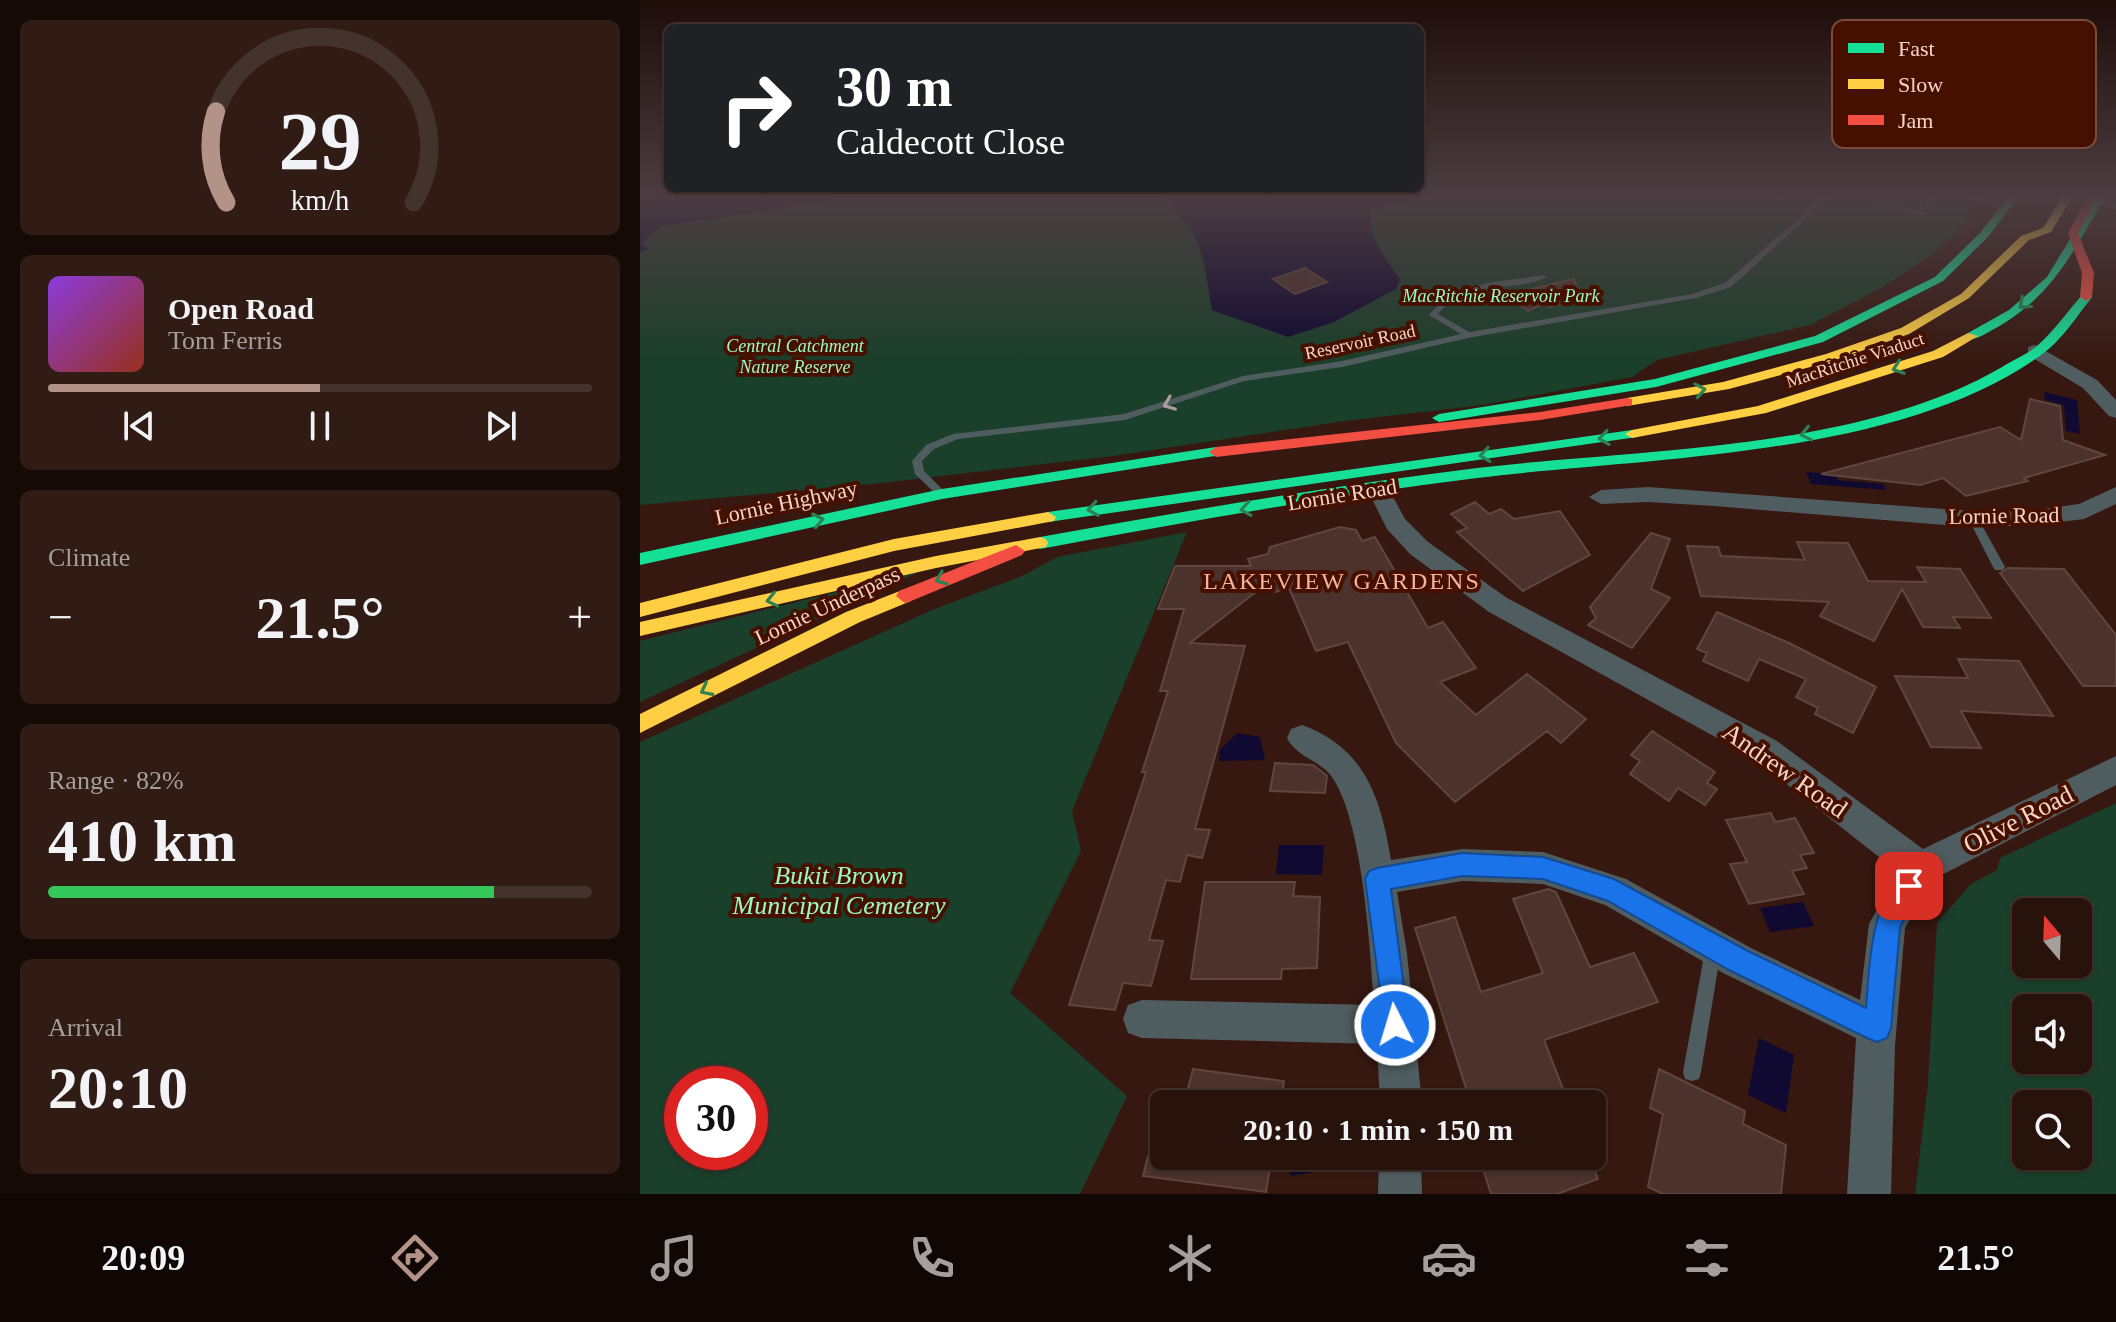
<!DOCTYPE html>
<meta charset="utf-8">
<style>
body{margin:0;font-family:Georgia,serif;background:#301b15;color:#f1f3f6;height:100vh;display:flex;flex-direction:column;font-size:30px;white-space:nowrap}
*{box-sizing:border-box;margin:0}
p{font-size:26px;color:#a59e9d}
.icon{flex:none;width:44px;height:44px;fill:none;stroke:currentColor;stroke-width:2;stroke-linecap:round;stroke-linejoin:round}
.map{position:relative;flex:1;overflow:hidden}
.side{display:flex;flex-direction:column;gap:20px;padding:20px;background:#160a07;width:640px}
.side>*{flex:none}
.top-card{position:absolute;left:24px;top:24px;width:760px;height:168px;border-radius:12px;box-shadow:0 2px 6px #0004,0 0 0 2px #44322d;background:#202124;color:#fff;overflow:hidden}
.needle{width:52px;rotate:341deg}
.fabs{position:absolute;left:1372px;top:898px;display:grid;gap:16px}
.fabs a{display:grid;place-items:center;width:80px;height:80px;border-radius:12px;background:#28120c;box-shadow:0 2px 6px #0004,0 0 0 2px #44322d;font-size:40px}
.speed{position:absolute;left:24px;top:1066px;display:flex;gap:16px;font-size:40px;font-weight:700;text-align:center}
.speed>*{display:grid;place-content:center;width:104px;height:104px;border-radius:50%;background:#28120c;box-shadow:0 2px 6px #0004,0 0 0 2px #44322d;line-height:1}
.speed .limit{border:12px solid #d22;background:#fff;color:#111}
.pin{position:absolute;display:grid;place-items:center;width:68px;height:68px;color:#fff;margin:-34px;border-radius:16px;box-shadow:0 4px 12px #0006}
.me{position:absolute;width:88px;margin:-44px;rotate:355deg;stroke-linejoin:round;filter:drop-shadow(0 0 6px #0008)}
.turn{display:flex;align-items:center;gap:28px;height:168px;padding:0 40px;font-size:36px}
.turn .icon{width:104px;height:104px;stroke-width:2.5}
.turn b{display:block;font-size:56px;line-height:68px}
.big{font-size:60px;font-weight:700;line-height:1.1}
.side .widget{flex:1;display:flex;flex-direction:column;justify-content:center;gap:12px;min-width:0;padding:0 28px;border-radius:12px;background:#301b15}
.side .dial{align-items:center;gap:0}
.dial svg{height:208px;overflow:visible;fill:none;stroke:#44322d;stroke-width:7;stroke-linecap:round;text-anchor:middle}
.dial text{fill:#f1f3f6;stroke:none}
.song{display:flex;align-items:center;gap:24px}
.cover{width:96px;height:96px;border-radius:12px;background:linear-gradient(135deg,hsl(270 70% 55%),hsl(10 70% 35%))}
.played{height:8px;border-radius:4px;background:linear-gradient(90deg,#b39287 50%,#44322d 50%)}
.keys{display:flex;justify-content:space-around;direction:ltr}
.heat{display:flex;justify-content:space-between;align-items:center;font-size:44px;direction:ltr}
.charge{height:12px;border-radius:6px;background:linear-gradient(90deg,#34c759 82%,#44322d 0)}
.trip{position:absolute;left:510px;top:1090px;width:456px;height:80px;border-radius:12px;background:#28120c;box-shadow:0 2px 6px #0004,0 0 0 2px #44322d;font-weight:700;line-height:80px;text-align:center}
.menu{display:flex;height:128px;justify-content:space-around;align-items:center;background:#100705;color:#a59e9d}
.menu .icon{width:56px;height:56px}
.menu .on{color:#b39287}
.menu b{font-size:36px;color:#f1f3f6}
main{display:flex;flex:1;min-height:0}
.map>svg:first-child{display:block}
</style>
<main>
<section class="side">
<div class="widget dial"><svg viewBox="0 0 100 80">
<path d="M14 69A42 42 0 1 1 86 69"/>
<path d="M14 69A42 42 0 0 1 10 34" stroke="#b39287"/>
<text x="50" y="56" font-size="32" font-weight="700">29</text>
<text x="50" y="72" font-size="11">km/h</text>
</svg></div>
<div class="widget">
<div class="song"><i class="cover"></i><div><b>Open Road</b><p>Tom Ferris</p></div></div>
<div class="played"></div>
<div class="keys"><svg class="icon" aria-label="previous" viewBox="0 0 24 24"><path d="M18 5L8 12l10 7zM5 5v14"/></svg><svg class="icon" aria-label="pause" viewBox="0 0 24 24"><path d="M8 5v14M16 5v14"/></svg><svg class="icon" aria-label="next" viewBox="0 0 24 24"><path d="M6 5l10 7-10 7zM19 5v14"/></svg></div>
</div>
<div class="widget"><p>Climate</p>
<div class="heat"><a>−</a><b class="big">21.5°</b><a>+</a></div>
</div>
<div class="widget"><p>Range · 82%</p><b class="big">410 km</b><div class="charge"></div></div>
<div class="widget"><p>Arrival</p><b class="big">20:10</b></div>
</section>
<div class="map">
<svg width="1476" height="1194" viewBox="0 0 1476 1194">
<rect width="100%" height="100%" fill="#361810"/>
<path fill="#1a3f2a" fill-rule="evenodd" d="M0 196H1342L1323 226 1293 254 1241 288 1170 325 1017 360 992 377 843 405 705 421 473 456 233 484 0 505Z
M547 532 432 811 441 851 370 993 487 1096 440 1194H0V742L292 610 382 576 417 557ZM42 1084H110V1152H42Z
M281 571 0 702V641Z
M1476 803V1194H1275L1288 1083 1297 923 1331 884 1357 870 1360 858ZM1386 912H1438V964H1386ZM1386 1008H1438V1060H1386ZM1386 1104H1438V1156H1386Z"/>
<path fill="#100931" d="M0 196H216L23 226 1 243 8 249 0 253Z
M519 196H785L731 210C727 239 746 257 760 280L756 289 694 322 648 337 572 310C562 254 565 234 519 196Z
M1404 392 1437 400 1440 434 1426 431 1424 405 1405 400Z
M1166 472 1195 474 1198 480 1243 484 1246 490 1171 484Z
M597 733 620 737 625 760 579 761 580 750Z
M639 845H684L682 875 636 874Z
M1163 902 1174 926 1130 932 1120 908Z
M1119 1038 1154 1055 1146 1113 1108 1095Z
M646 1156H685L680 1171 651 1176Z"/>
<path fill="#4b322c" stroke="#5f463e" stroke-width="2" d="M665 268 687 282 655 294 633 279Z
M934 279 937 287 925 293 936 301 910 307 904 303 888 311 868 295Z
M1390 399 1420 406 1423 440 1465 455 1384 478 1388 481 1326 496 1303 478 1280 485 1181 474 1360 427 1381 440Z
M835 502 849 514 861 509 874 519 920 511 950 555 883 591 817 532 827 528 811 514Z
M700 527 716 530 722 541 735 537 788 628 803 622 836 668 800 682 836 715 887 674 946 719 921 743 907 731 815 802 756 743 708 642 676 651 649 588 635 592 621 588 550 643 605 646 555 829 570 830 562 858 547 855 540 882 526 880 509 940 523 941 511 986 483 983 475 1010 429 1005 506 772H502L528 691H520L544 609H518L535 566H611L608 559 628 554 630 547Z
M1011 533 1030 539 1011 589 1030 598 992 648 948 625 956 618 950 607Z
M1157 542 1208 543 1228 581 1286 582 1277 567 1320 569 1351 618 1313 617 1320 628 1283 627 1262 589 1234 641 1180 616 1189 602 1061 596 1047 546 1078 547 1081 556 1165 560Z
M1368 568 1424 569 1476 635V686H1443L1360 573Z
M1077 612 1149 643 1236 687 1213 733 1175 714 1178 708 1156 697 1166 679 1119 659 1108 681 1063 661 1067 653 1057 649Z
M1318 659 1379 661 1413 716 1321 711 1341 748 1291 747 1255 676 1328 678Z
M1012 731 1075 772 1067 783 1077 789 1065 805 1038 788 1029 801 990 774 1000 761 991 755Z
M635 763 673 765 687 776 685 793 630 791Z
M1131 813 1135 822 1155 818 1174 853 1160 855 1167 868 1152 871 1164 894 1109 904 1090 864 1107 862 1086 820Z
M565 882H655L653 896 680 897 677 968 642 969 641 979H551Z
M908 889 916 892 950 967 994 953 1018 1002 904 1040 929 1104H831L775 928 815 917 841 992 903 973 873 899Z
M553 1069 644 1081 641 1104H544Z
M1019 1069 1105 1111 1103 1124 1146 1145 1141 1194H1023L1008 1187 1023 1114 1010 1108Z
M508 1156H632L626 1192 503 1176Z
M839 1156H949L958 1179 917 1194H851Z"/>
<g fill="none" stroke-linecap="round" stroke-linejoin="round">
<path fill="#505d60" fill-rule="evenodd" d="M1184 196H1191L1091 287 1056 298 828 338 702 367 604 381 485 420 318 439 294 449 282 461 284 471 307 494 302 497 298 496 275 474 272 461 286 445 313 434 484 414 603 376 702 361 821 334 789 315C818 279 861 283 903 275L907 277C869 295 831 276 798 314L829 332 1052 294 1085 283Z
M1289 196H1295L1291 206 1288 208 1285 206Z
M1329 196H1337L1367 209 1362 210Z
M1237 200 1285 213 1286 214 1283 216 1235 203V201Z
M1333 514 1338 518 1365 567 1363 570H1355L1353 567 1328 518Z
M1073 942 1079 944 1081 950 1061 1072 1059 1079 1052 1081 1045 1079 1043 1072 1065 950 1067 944Z"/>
<path fill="#505d60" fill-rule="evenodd" d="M1451 196 1476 201V209L1446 203 1444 200Z
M1395 345 1457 380 1476 400V418L1469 416 1443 388 1388 355V347Z
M738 482 746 484 765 519 788 542 867 598 1137 741 1283 849 1476 756V785L1292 880 1265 928 1255 1046 1251 1194H1207L1216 1038 1085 974 965 905 903 884 822 881 757 892 767 953 782 1104H740L737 1044 502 1038 488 1033 483 1019 488 1005 502 1000 734 1005C730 949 723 822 692 777 681 761 656 757 647 738L651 729 662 725C726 748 741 800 751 860L822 849 903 852 986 879 1111 948 1220 1000 1229 924 1258 872 1115 759 849 612 770 554 747 529 727 489Z
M1008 487 1317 510 1389 511 1439 504 1476 487V504L1444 519 1389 526H1317L1074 506 1008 502 961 504 949 497 961 490Z
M739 1156H781L782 1194H738Z"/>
<path fill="#16e098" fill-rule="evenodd" d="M1369 196H1379L1348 237 1303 281 1183 342 1016 387 799 422 792 418 799 414 1015 379 1175 336 1295 277 1340 233Z
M1456 196H1466C1432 252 1415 294 1356 328 1346 333 1338 340 1328 339V333L1369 310 1407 277Z
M1442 295 1452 297C1438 315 1422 339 1405 352 1264 458 1007 457 837 478 690 496 545 522 400 549L392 543 400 537C545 511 690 486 837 468 999 449 1219 451 1362 367 1373 360 1388 354 1398 345 1414 331 1428 311 1442 295Z
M992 430 997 431V437L408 522 400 517 408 512Z
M576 447 583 452 581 455 302 499 0 565V553L302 489Z"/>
<path fill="#ffcf43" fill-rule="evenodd" d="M1423 196H1433L1411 232 1389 240 1329 298 1269 334 1196 360 1089 389 987 406 980 402 987 398 1083 382 1186 354 1261 328 1321 294 1381 236 1403 228Z
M1328 333 1338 336 1303 357 1126 413 992 438 985 434 992 430 1118 406 1293 351Z
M408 512 416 517 414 521 254 551 0 617V603L254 539Z
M400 537 406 539 408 543 406 547 296 568 0 636V622L296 556Z
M265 589 274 596 271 601 220 622 0 733V714L206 612Z"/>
<path fill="#f24e42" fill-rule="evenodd" d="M1448 196H1458L1438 233 1454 273 1452 297 1446 301 1440 297 1442 273 1428 233Z
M987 398 992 399V405L900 420 576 457 569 452 576 447 900 412Z
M376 545 385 551 382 555 271 601 265 603 256 596 259 591Z"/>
</g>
<defs><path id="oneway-chevron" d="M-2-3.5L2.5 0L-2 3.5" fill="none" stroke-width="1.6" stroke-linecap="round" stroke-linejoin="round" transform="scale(2)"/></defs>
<g stroke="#2c8254">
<use href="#oneway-chevron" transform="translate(1384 304) rotate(138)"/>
<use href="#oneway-chevron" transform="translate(1258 368) rotate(161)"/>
<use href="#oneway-chevron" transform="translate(1060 390) rotate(-10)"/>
<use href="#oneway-chevron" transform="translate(1166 434) rotate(167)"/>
<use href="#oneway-chevron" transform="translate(964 438) rotate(172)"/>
<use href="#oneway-chevron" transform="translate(845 455) rotate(172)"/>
<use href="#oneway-chevron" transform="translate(453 509) rotate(171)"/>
<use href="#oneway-chevron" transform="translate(606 509) rotate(171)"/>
<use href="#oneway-chevron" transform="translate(178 520) rotate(-12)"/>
<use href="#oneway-chevron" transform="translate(301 579) rotate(158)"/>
<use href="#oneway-chevron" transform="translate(132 600) rotate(167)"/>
<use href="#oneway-chevron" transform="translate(66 690) rotate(153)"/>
</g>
<use stroke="#ab9e99" href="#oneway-chevron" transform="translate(529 404) rotate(158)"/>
<linearGradient id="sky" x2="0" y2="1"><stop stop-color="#1e0d09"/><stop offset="0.54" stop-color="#4c3d42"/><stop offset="1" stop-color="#4c3d42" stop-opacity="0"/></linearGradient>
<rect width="1476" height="363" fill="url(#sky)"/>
<path fill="#1a73e8" stroke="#114b97" stroke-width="2" d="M822 853 903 857 974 879 1108 951 1226 1008C1229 973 1230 890 1269 875L1278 878 1281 886 1260 927 1251 1028 1247 1038 1237 1042 1227 1038 1089 970 968 901 903 879 822 876 751 889 769 1025 765 1035 755 1039 746 1035 725 879 729 871 737 868Z"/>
<g text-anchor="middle" stroke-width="8" stroke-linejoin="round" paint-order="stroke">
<g font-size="18" font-style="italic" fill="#9bf8c4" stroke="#461000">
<text x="861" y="302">MacRitchie Reservoir Park</text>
<text x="155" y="352">Central Catchment<tspan x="155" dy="21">Nature Reserve</tspan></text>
</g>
<g font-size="18" fill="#f6d3c7" stroke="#461000">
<text transform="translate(720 342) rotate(-12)" y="6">Reservoir Road</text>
<text transform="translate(1215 360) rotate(-18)" y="6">MacRitchie Viaduct</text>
</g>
<g font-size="22" fill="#f6d3c7" stroke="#461000">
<text transform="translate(702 494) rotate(-9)" y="8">Lornie Road</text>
<text transform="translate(146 502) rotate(-12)" y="8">Lornie Highway</text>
<text transform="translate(1364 515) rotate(-1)" y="8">Lornie Road</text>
<text transform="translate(187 605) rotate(-25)" y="8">Lornie Underpass</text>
</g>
<g font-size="24" letter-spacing="2" fill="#f6b29c" stroke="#461000">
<text x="702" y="589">LAKEVIEW GARDENS</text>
</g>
<g font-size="26" fill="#f6d3c7" stroke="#461000">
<text transform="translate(1145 770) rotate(35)" y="9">Andrew Road</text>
<text transform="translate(1378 819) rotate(-27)" y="9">Olive Road</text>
</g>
<g font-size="26" font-style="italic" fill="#9bf8c4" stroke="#461000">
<text x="199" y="884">Bukit Brown<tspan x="199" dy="30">Municipal Cemetery</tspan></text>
</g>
</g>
<rect x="1192" y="20" width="264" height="128" rx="12" fill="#461000" stroke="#7b4a3c" stroke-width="2"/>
<rect x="1208" y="43" width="36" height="10" fill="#16e098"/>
<rect x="1208" y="79" width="36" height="10" fill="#ffcf43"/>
<rect x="1208" y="115" width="36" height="10" fill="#f24e42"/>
<g font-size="22" fill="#f6d3c7">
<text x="1258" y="56">Fast</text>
<text x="1258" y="92">Slow</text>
<text x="1258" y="128">Jam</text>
</g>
</svg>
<div class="fabs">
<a><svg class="needle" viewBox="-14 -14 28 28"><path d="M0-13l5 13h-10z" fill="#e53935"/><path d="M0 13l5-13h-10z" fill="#a59e9d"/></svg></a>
<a><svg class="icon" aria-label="sound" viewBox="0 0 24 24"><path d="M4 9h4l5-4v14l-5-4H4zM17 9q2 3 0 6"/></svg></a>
<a><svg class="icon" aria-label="search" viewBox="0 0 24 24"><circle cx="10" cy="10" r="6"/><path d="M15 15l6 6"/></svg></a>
</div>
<div class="speed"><div class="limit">30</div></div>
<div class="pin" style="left:1269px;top:886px;background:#d93025"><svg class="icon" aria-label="arrive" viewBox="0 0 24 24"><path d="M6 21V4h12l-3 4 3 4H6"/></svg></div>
<svg class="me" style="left:755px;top:1025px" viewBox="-20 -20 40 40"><circle r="17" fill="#1a73e8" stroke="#fff" stroke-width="3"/><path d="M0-11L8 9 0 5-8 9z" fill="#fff"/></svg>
<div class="trip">20:10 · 1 min · 150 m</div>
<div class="top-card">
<div class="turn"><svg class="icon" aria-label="right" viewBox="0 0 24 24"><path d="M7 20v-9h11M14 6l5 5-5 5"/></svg><div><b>30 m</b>Caldecott Close</div></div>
</div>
</div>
</main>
<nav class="menu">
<b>20:09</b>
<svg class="icon on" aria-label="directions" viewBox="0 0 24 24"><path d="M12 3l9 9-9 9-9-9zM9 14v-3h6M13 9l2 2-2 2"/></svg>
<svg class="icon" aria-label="music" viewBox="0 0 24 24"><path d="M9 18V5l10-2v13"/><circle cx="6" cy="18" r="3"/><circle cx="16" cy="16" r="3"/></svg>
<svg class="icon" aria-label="phone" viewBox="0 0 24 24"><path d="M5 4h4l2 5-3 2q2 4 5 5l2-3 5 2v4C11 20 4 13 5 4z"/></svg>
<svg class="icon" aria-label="climate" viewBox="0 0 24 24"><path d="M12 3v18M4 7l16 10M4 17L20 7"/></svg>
<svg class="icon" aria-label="car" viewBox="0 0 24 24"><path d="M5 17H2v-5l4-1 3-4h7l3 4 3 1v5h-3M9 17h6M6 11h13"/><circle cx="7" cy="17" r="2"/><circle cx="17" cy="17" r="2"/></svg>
<svg class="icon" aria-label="filters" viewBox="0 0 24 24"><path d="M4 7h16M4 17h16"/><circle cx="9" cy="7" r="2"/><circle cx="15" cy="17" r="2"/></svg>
<b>21.5°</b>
</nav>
